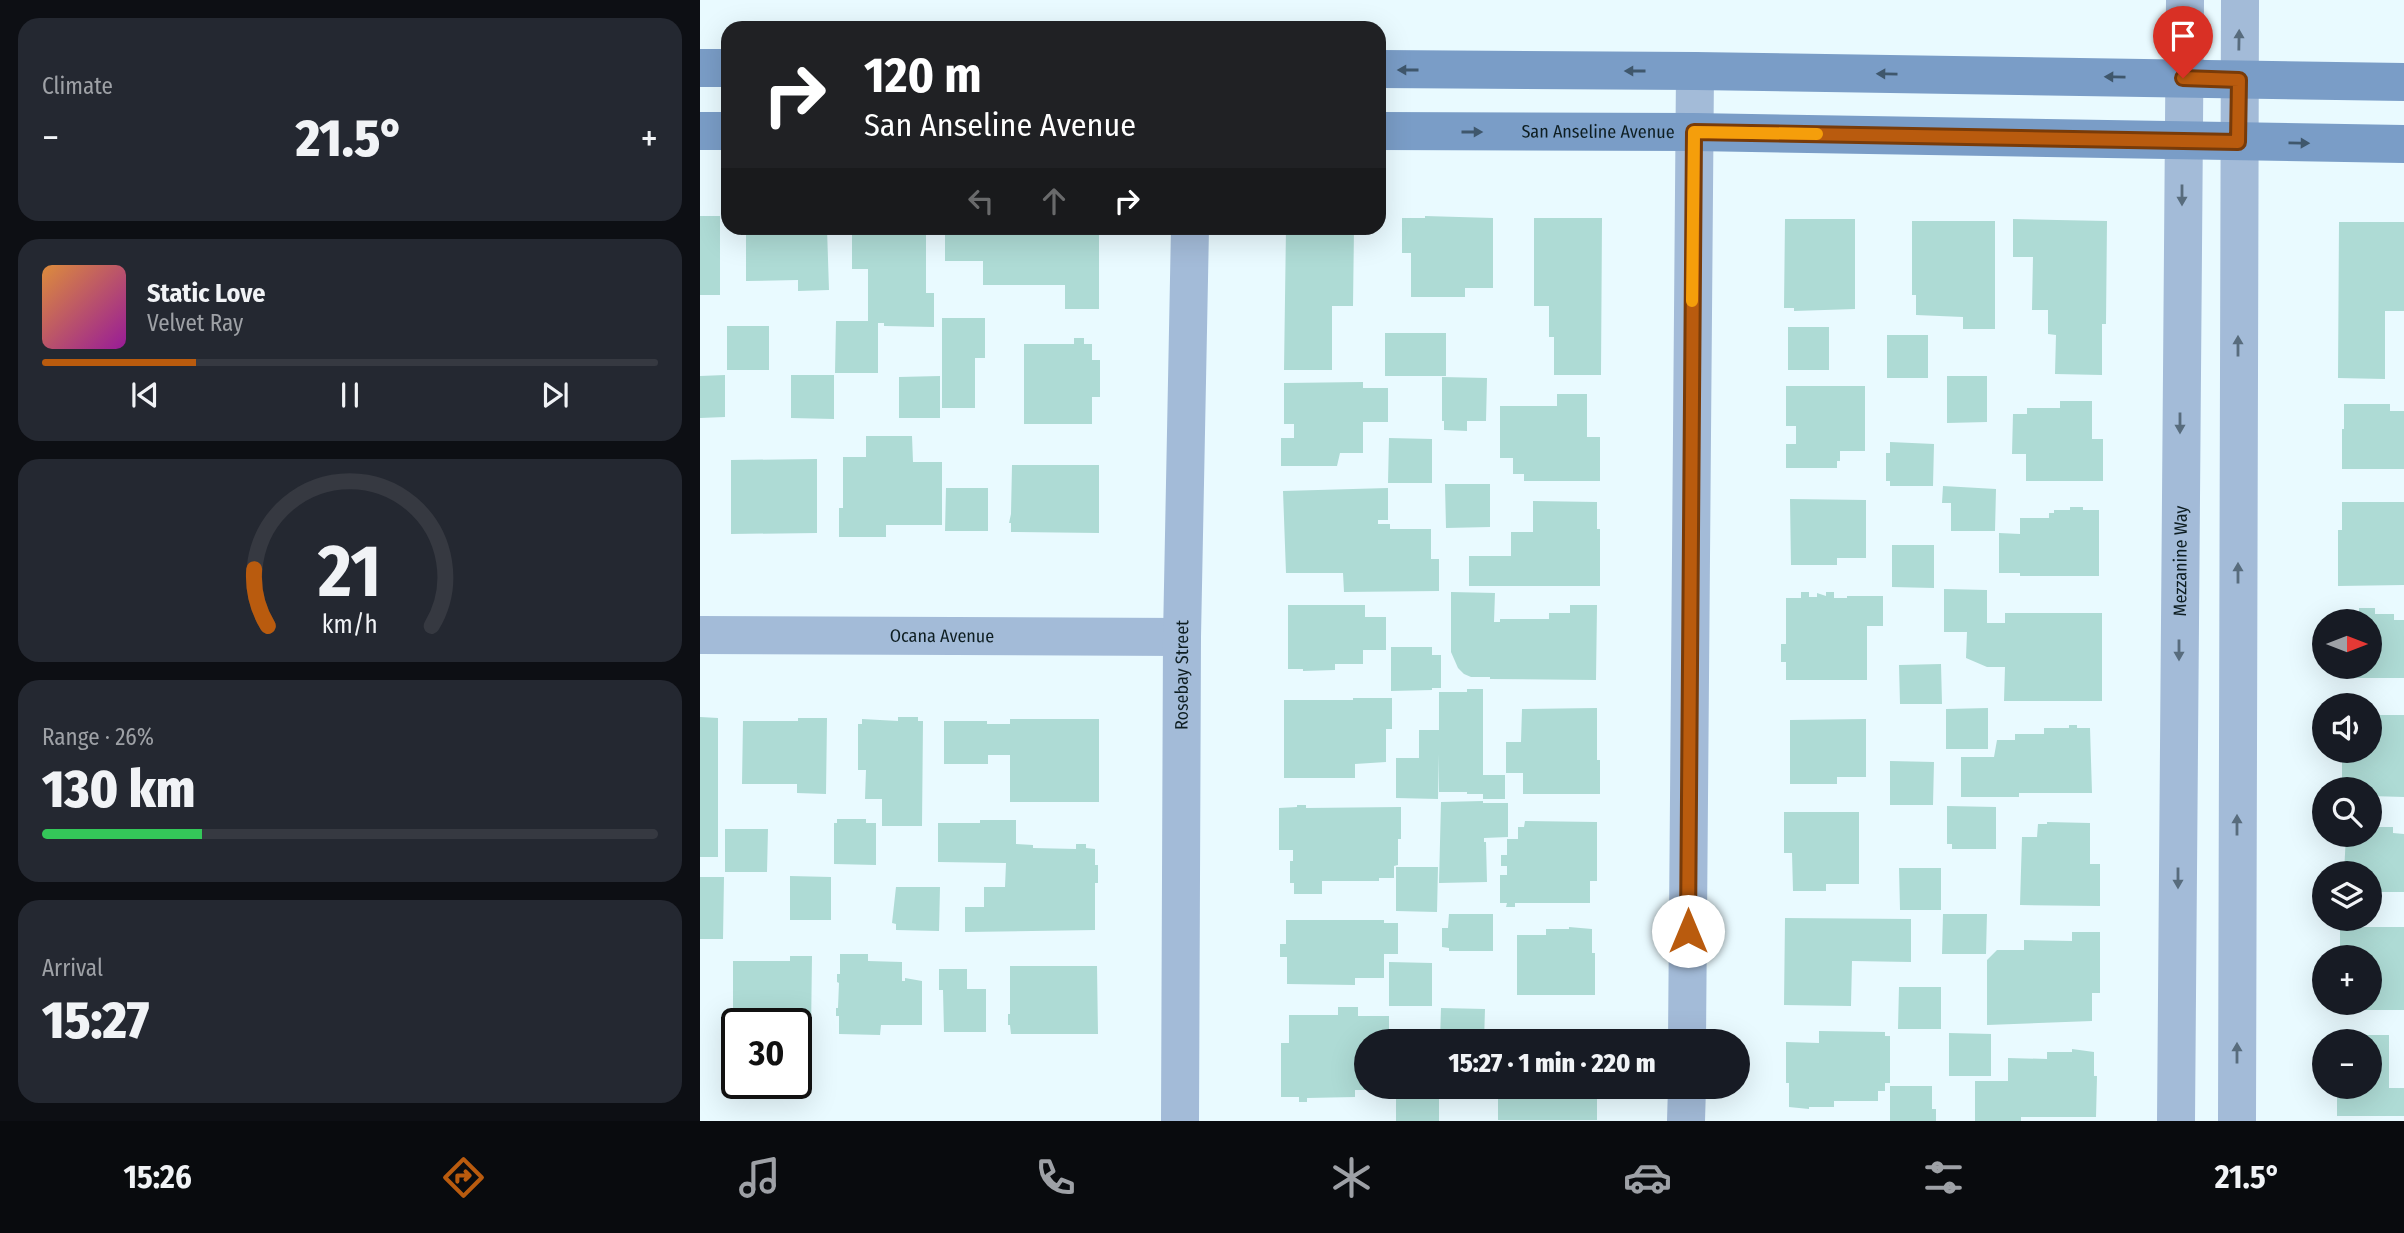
<!DOCTYPE html>
<meta charset="utf-8">
<style>
body{margin:0;font-family:"Fira Sans Condensed",sans-serif;background:#242831;color:#f1f3f6;height:100vh;display:flex;flex-direction:column;font-size:26px;white-space:nowrap}
*{box-sizing:border-box;margin:0}
p{font-size:23px;color:#9ea1a6}
.icon{flex:none;width:38px;height:38px;fill:none;stroke:currentColor;stroke-width:2;stroke-linecap:round;stroke-linejoin:round}
.map{position:relative;flex:1;overflow:hidden}
.side{display:flex;flex-direction:column;gap:18px;padding:18px;background:#0d0f14;width:700px}
.side>*{flex:none}
.top-card{position:absolute;left:21px;top:21px;width:665px;height:214px;border-radius:21px;box-shadow:0 7px 28px #0002;background:#202124;color:#fff;overflow:hidden}
.needle{width:46px;rotate:90deg}
.controls{position:absolute;left:1612px;top:609px;display:grid;gap:14px}
.controls a{display:grid;place-items:center;width:70px;height:70px;border-radius:50%;background:#171b24;box-shadow:0 7px 28px #0002;font-size:35px}
.speed{position:absolute;left:21px;top:1008px;display:flex;gap:14px;font-size:35px;font-weight:700;text-align:center}
.speed>*{display:grid;place-content:center;width:91px;height:91px;border-radius:50%;background:#171b24;box-shadow:0 7px 28px #0002;line-height:1}
.speed .limit{border:4px solid #111;border-radius:10px;background:#fff;color:#111}
.pin{position:absolute;display:grid;place-items:center;width:60px;height:60px;color:#fff;margin:-72px -30px;border-radius:50% 50% 50% 0;rotate:-45deg;box-shadow:0 0 7px #0007}
.pin .icon{rotate:45deg}
.me{position:absolute;width:77px;margin:-38px;rotate:0deg;stroke-linejoin:round;filter:drop-shadow(0 0 5px #0008)}
.turn{display:flex;align-items:center;gap:24px;height:147px;padding:0 28px;font-size:32px}
.turn .icon{width:91px;height:91px;stroke-width:2.5}
.turn b{display:block;font-size:49px;line-height:60px}
.lanes{display:flex;align-items:center;height:66px;padding:0 28px;background:#0003;justify-content:center;gap:35px;direction:ltr}
.lanes .off{opacity:.35}
.big{font-size:52px;font-weight:800;line-height:1.1}
.side .tile{flex:1;display:flex;flex-direction:column;justify-content:center;gap:10px;min-width:0;padding:0 24px;border-radius:21px;background:#242831}
.side .dial{align-items:center;gap:0}
.dial svg{height:182px;overflow:visible;fill:none;stroke:#363941;stroke-width:7;stroke-linecap:round;text-anchor:middle}
.dial text{fill:#f1f3f6;stroke:none}
.song{display:flex;align-items:center;gap:21px}
.cover{width:84px;height:84px;border-radius:10px;background:linear-gradient(135deg,hsl(30 70% 55%),hsl(300 70% 35%))}
.played{height:7px;border-radius:4px;background:linear-gradient(90deg,#b95b0e 25%,#363941 25%)}
.keys{display:flex;justify-content:space-around;direction:ltr}
.heat{display:flex;justify-content:space-between;align-items:center;font-size:38px;direction:ltr}
.charge{height:10px;border-radius:5px;background:linear-gradient(90deg,#34c759 26%,#363941 0)}
.trip{position:absolute;left:654px;top:1029px;width:396px;height:70px;border-radius:35px;background:#171b24;box-shadow:0 7px 28px #0002;font-weight:800;line-height:70px;text-align:center}
.dock{display:flex;height:112px;justify-content:space-around;align-items:center;background:#090b0e;color:#9ea1a6}
.dock .icon{width:49px;height:49px}
.dock .on{color:#b95b0e}
.dock b{font-size:32px;color:#f1f3f6}
main{display:flex;flex:1;min-height:0}
.map>svg:first-child{display:block}
</style>
<main>
<section class="side">
<div class="tile"><p>Climate</p>
<div class="heat"><a>−</a><b class="big">21.5°</b><a>+</a></div>
</div>
<div class="tile">
<div class="song"><i class="cover"></i><div><b>Static Love</b><p>Velvet Ray</p></div></div>
<div class="played"></div>
<div class="keys"><svg class="icon" aria-label="previous" viewBox="0 0 24 24"><path d="M18 5L8 12l10 7zM5 5v14"/></svg><svg class="icon" aria-label="pause" viewBox="0 0 24 24"><path d="M8 5v14M16 5v14"/></svg><svg class="icon" aria-label="next" viewBox="0 0 24 24"><path d="M6 5l10 7-10 7zM19 5v14"/></svg></div>
</div>
<div class="tile dial"><svg viewBox="0 0 100 80">
<path d="M14 69A42 42 0 1 1 86 69"/>
<path d="M14 69A42 42 0 0 1 8 44" stroke="#b95b0e"/>
<text x="50" y="56" font-size="32" font-weight="700">21</text>
<text x="50" y="72" font-size="11">km/h</text>
</svg></div>
<div class="tile"><p>Range · 26%</p><b class="big">130 km</b><div class="charge"></div></div>
<div class="tile"><p>Arrival</p><b class="big">15:27</b></div>
</section>
<div class="map">
<svg width="1704" height="1121" viewBox="0 0 1704 1121">
<rect width="100%" height="100%" fill="#e9faff"/>
<path fill="#aedbd5" d="M0 216H20V295H0Z
M725 216 793 218V288H765V297H711V253H702V218H725Z
M834 218H902L901 375H854V337H849V306H834Z
M1085 219H1155V309L1094 311V308H1084Z
M1313 219 1407 221 1406 324H1402V375L1355 374 1356 335 1348 334V310H1332L1333 257H1313Z
M1212 221H1295V329H1263V317L1216 315V295H1212Z
M1639 222H1704V311H1685V379L1638 378Z
M46 228H127L129 290 98 291V280L46 281Z
M152 228H226V293H234V327L184 326V323H178V373H135L136 321H168V269H152Z
M245 228H399V309H365V285H283V261H245Z
M586 228H654L653 306H632V370H584Z
M242 318H285V358H275V408H242Z
M27 326H69V370H27Z
M1088 327H1129V370H1088Z
M685 333H746V376H685Z
M1187 335H1228V378H1187Z
M374 338H384V344H392V360H400V397H392V424H324V344H374Z
M25 375V417L0 418V376Z
M91 375H134V419L91 418Z
M240 376V418H199V377Z
M1247 376H1287V422L1247 423Z
M742 377 787 378 786 421H767V431L744 430V421H742Z
M663 382V388H688V422H663V453H640L637 466H581V438H594V424H584V383Z
M1086 386H1165V451H1140V461H1137V468H1086V444H1096V426H1086Z
M857 394H887V437H900V481H824V474H813V458H800V406H857Z
M1360 401H1392V439H1403V481H1326V454H1312L1313 414H1327V408H1360Z
M1644 404H1690V411H1704V469H1642V429H1644Z
M166 436H212L213 462H242V525H186V537H139V508H143V457H166Z
M689 438 732 439V483H688Z
M1190 442 1234 444 1233 486H1190V481H1186V453H1190Z
M117 459V533L31 534V460Z
M312 465H399V533L311 532V523H309L311 514Z
M745 484H790V527L746 528Z
M1243 486 1296 489 1295 531H1251V503H1242Z
M246 488H288V531H245Z
M688 488V520H678V524H690V529H731V559H739V591L644 592 643 573H586L583 491Z
M1090 499 1166 500V558H1137V565H1091Z
M833 501 897 502V529H900V586H769V556H811V532H833Z
M1642 502H1704V585L1638 586V530H1642Z
M1370 507H1383V510H1399V576H1320V573H1299V533L1320 534V518H1349V513H1354V510H1370Z
M1192 545H1234V588L1192 587Z
M1244 589 1287 590V623H1305V613H1402V701H1304L1305 667H1287L1266 658 1267 632H1244Z
M751 592 795 593 794 622H800V619H849V613H870V605H897L896 680 790 679V677H771L764 674 758 668 751 652Z
M1101 592H1109V597H1117V593L1126 596V592H1134V598H1147V596H1183V626H1167V680H1086V662H1081V644H1086V598H1101Z
M588 605H665V617H686V650H663V664H635V670L603 671V669H588Z
M1659 608H1675V614H1694V620H1704V678H1647V667H1670V621H1647V613H1659Z
M691 647H732V655H741V688H732V690L691 691Z
M1241 664 1242 704H1200L1199 665Z
M767 689H783V775H805V799H783V794H767V792H739V754L738 799 696 798V758H719V730H739V692H767Z
M653 698H692V729H686V762L655 764V778H584V700H653Z
M897 708V760H900V794H823V773H806V742H821L822 709Z
M1288 708V749H1246V709Z
M1670 715H1704V797L1670 796V789H1642V751H1670Z
M0 717 18 718V857H0Z
M198 717H218V721H223L222 826H182V799H165L166 770H158V724H162V719L198 721Z
M98 718H127L126 794 97 793V784H42L43 721H98Z
M310 719H399V802H310V755H288V764H244V721H287V724H310Z
M1166 719V777H1137V784H1090V720Z
M1369 725H1377V728H1390L1392 793H1319V797H1261V757H1294L1297 740H1315V734H1344V728H1369Z
M1190 761 1234 762 1233 805H1190Z
M783 801V803H808V837L784 838V842H786L787 882 739 883 741 802Z
M597 805H606V808L701 807V839H698V865L694 866V878H679V881H622V894H594V883H590V861H593V850H579V808L597 807Z
M1247 806 1296 807V849H1252V844H1247Z
M1084 812H1159V884H1126V891H1093L1092 853H1084Z
M137 819H166V823H176V865L134 864V823H137Z
M280 820H316V844L333 845V848L376 849V844H386V848L395 849V865H398V883H395V930L265 932V907H284V887H305L306 863 238 862V823H280Z
M825 821 897 822V881H890V903H815V907H806L807 903H800V875H807V866H801V855H807V839H818V827H824Z
M1347 822 1390 823V864H1400V906L1320 905 1322 837H1337L1338 824H1347Z
M1670 827H1693V833L1704 834V892H1670V873H1644L1646 835H1670Z
M25 829H68L67 872H25Z
M696 867H738L737 912 696 911Z
M1199 868H1241V910H1200Z
M90 876 131 877V920H90Z
M0 877H24L23 939H0Z
M196 887H240L239 931 196 930V924L192 923Z
M749 914H793V951H749V948L742 947V928H748Z
M1243 914H1287L1286 954H1242Z
M1085 918 1211 919V962L1152 961 1151 1006 1084 1005Z
M586 920H684V923H698V954H684V978H655V985L587 984V957H580V944H586Z
M869 927 892 929V953H895V995H817V935H846V929H869Z
M1640 927H1704V1010H1637V1003H1670V957H1637V954H1640Z
M1372 932H1400V993H1392V1021L1287 1025V960L1297 950H1324V940L1372 941Z
M140 954H168V961L202 962V981H205V978L222 981V1025H181L180 1035 139 1034V1016H136V1008H138L139 983 137 982V974H140Z
M90 956H112L111 1033H96V1024H37V1033H33V961H90Z
M689 962 732 963V1006H689Z
M310 966H397L398 1034H311L310 1025H308V1014H310Z
M239 969H267V989H286V1032H244L243 990H239Z
M1199 987H1241V1029H1198Z
M638 1007H658V1016H689V1041H667V1087H689V1090H655V1097L607 1098V1102H599V1097H581V1043H589V1015H638Z
M741 1008 785 1009 784 1041H740Z
M879 1029 897 1031V1041H820V1031H879Z
M1119 1031 1185 1032V1036H1190V1083H1185V1091H1178V1101H1134V1107H1109V1109L1089 1107V1083H1086V1042L1119 1043Z
M1249 1033 1291 1034V1076H1249Z
M1648 1035H1689V1088H1704V1116H1637V1087H1670V1041H1648Z
M1372 1049 1394 1052V1076H1397L1396 1117H1321V1121H1275V1081H1308V1058L1347 1059V1052H1372Z
M1190 1086H1232V1109H1236V1121H1190Z
M696 1087H739V1121H696Z
M798 1087H897V1120H798Z"/>
<g fill="none" stroke-linecap="round" stroke-linejoin="round">
<g stroke="#a3bbd8" stroke-width="38">
<path id="s1" d="M0 635 482 637"/>
<path d="M987 1041 995 71"/>
<path id="s2" d="M480 1121 482 637 490 228"/>
<path d="M986 1121 987 1087"/>
<path id="s3" d="M1476 1121 1485 0"/>
<path d="M1537 1121 1540 0"/>
</g>
<g stroke="#7a9dc7" stroke-width="38">
<path d="M0 68H28"/>
<path d="M679 69 995 71 1704 82"/>
<path d="M0 131H28"/>
<path id="s4" d="M679 131 994 132 1704 144"/>
</g>
</g>
<defs><path id="oneway-solid" d="M-6-.8H1V-3.2L6.5 0L1 3.2V.8H-6Z" transform="scale(1.75)"/></defs>
<g fill="#586c7d">
<use href="#oneway-solid" transform="translate(1539 40) rotate(-89)"/>
<use href="#oneway-solid" transform="translate(1482 195) rotate(90)"/>
<use href="#oneway-solid" transform="translate(1538 346) rotate(-90)"/>
<use href="#oneway-solid" transform="translate(1480 423) rotate(90)"/>
<use href="#oneway-solid" transform="translate(1538 573) rotate(-90)"/>
<use href="#oneway-solid" transform="translate(1479 650) rotate(90)"/>
<use href="#oneway-solid" transform="translate(1537 825) rotate(-90)"/>
<use href="#oneway-solid" transform="translate(1478 878) rotate(90)"/>
<use href="#oneway-solid" transform="translate(1537 1053) rotate(-90)"/>
</g>
<g fill="#3f576c">
<use href="#oneway-solid" transform="translate(708 70) rotate(-180)"/>
<use href="#oneway-solid" transform="translate(935 71) rotate(-180)"/>
<use href="#oneway-solid" transform="translate(1187 74) rotate(-179)"/>
<use href="#oneway-solid" transform="translate(1415 77) rotate(-179)"/>
<use href="#oneway-solid" transform="translate(772 132)"/>
<use href="#oneway-solid" transform="translate(1599 143) rotate(1)"/>
</g>
<g fill="none" stroke-linecap="round" stroke-linejoin="round">
<defs>
<path id="route" d="M988 931 994 132 1538 142 1539 80 1483 78"/>
</defs>
<use href="#route" stroke="#783b09" stroke-width="18"/>
<use href="#route" stroke="#b95b0e" stroke-width="12"/>
<path stroke="#f59e0b" stroke-width="12" d="M992 301 994 132 1117 134"/>
</g>
<g text-anchor="middle" stroke-width="5" stroke-linejoin="round" paint-order="stroke">
<g font-size="18" fill="#0e1e22" stroke="#e9faff">
<text dy="6" stroke="none"><textPath href="#s4" startOffset="219">San Anseline Avenue</textPath></text>
<text dy="6" stroke="none"><textPath href="#s3" startOffset="560">Mezzanine Way</textPath></text>
<text dy="6" stroke="none"><textPath href="#s1" startOffset="242">Ocana Avenue</textPath></text>
<text dy="6" stroke="none"><textPath href="#s2" startOffset="446">Rosebay Street</textPath></text>
</g>
</g>
</svg>
<div class="controls">
<a><svg class="needle" viewBox="-14 -14 28 28"><path d="M0-13l5 13h-10z" fill="#e53935"/><path d="M0 13l5-13h-10z" fill="#9ea1a6"/></svg></a>
<a><svg class="icon" aria-label="sound" viewBox="0 0 24 24"><path d="M4 9h4l5-4v14l-5-4H4zM17 9q2 3 0 6"/></svg></a>
<a><svg class="icon" aria-label="search" viewBox="0 0 24 24"><circle cx="10" cy="10" r="6"/><path d="M15 15l6 6"/></svg></a>
<a><svg class="icon" aria-label="layers" viewBox="0 0 24 24"><path d="M12 4l9 5-9 5-9-5zM3 14l9 5 9-5"/></svg></a>
<a>+</a>
<a>−</a>
</div>
<div class="speed"><div class="limit">30</div></div>
<div class="pin" style="left:1483px;top:78px;background:#d93025"><svg class="icon" aria-label="arrive" viewBox="0 0 24 24"><path d="M6 21V4h12l-3 4 3 4H6"/></svg></div>
<svg class="me" style="left:988px;top:931px" viewBox="-20 -20 40 40"><circle r="19" fill="#fff"/><path d="M0-13L10 11 0 6-10 11z" fill="#b95b0e"/></svg>
<div class="trip">15:27 · 1 min · 220 m</div>
<div class="top-card">
<div class="turn"><svg class="icon" aria-label="right" viewBox="0 0 24 24"><path d="M7 20v-9h11M14 6l5 5-5 5"/></svg><div><b>120 m</b>San Anseline Avenue</div></div>
<div class="lanes"><svg class="icon off" aria-label="left" viewBox="0 0 24 24"><path d="M17 20v-9H6M10 6l-5 5 5 5"/></svg><svg class="icon off" aria-label="ahead" viewBox="0 0 24 24"><path d="M12 20V5M6 11l6-6 6 6"/></svg><svg class="icon" aria-label="right" viewBox="0 0 24 24"><path d="M7 20v-9h11M14 6l5 5-5 5"/></svg></div>
</div>
</div>
</main>
<nav class="dock">
<b>15:26</b>
<svg class="icon on" aria-label="directions" viewBox="0 0 24 24"><path d="M12 3l9 9-9 9-9-9zM9 14v-3h6M13 9l2 2-2 2"/></svg>
<svg class="icon" aria-label="music" viewBox="0 0 24 24"><path d="M9 18V5l10-2v13"/><circle cx="6" cy="18" r="3"/><circle cx="16" cy="16" r="3"/></svg>
<svg class="icon" aria-label="phone" viewBox="0 0 24 24"><path d="M5 4h4l2 5-3 2q2 4 5 5l2-3 5 2v4C11 20 4 13 5 4z"/></svg>
<svg class="icon" aria-label="climate" viewBox="0 0 24 24"><path d="M12 3v18M4 7l16 10M4 17L20 7"/></svg>
<svg class="icon" aria-label="car" viewBox="0 0 24 24"><path d="M5 17H2v-5l4-1 3-4h7l3 4 3 1v5h-3M9 17h6M6 11h13"/><circle cx="7" cy="17" r="2"/><circle cx="17" cy="17" r="2"/></svg>
<svg class="icon" aria-label="filters" viewBox="0 0 24 24"><path d="M4 7h16M4 17h16"/><circle cx="9" cy="7" r="2"/><circle cx="15" cy="17" r="2"/></svg>
<b>21.5°</b>
</nav>
